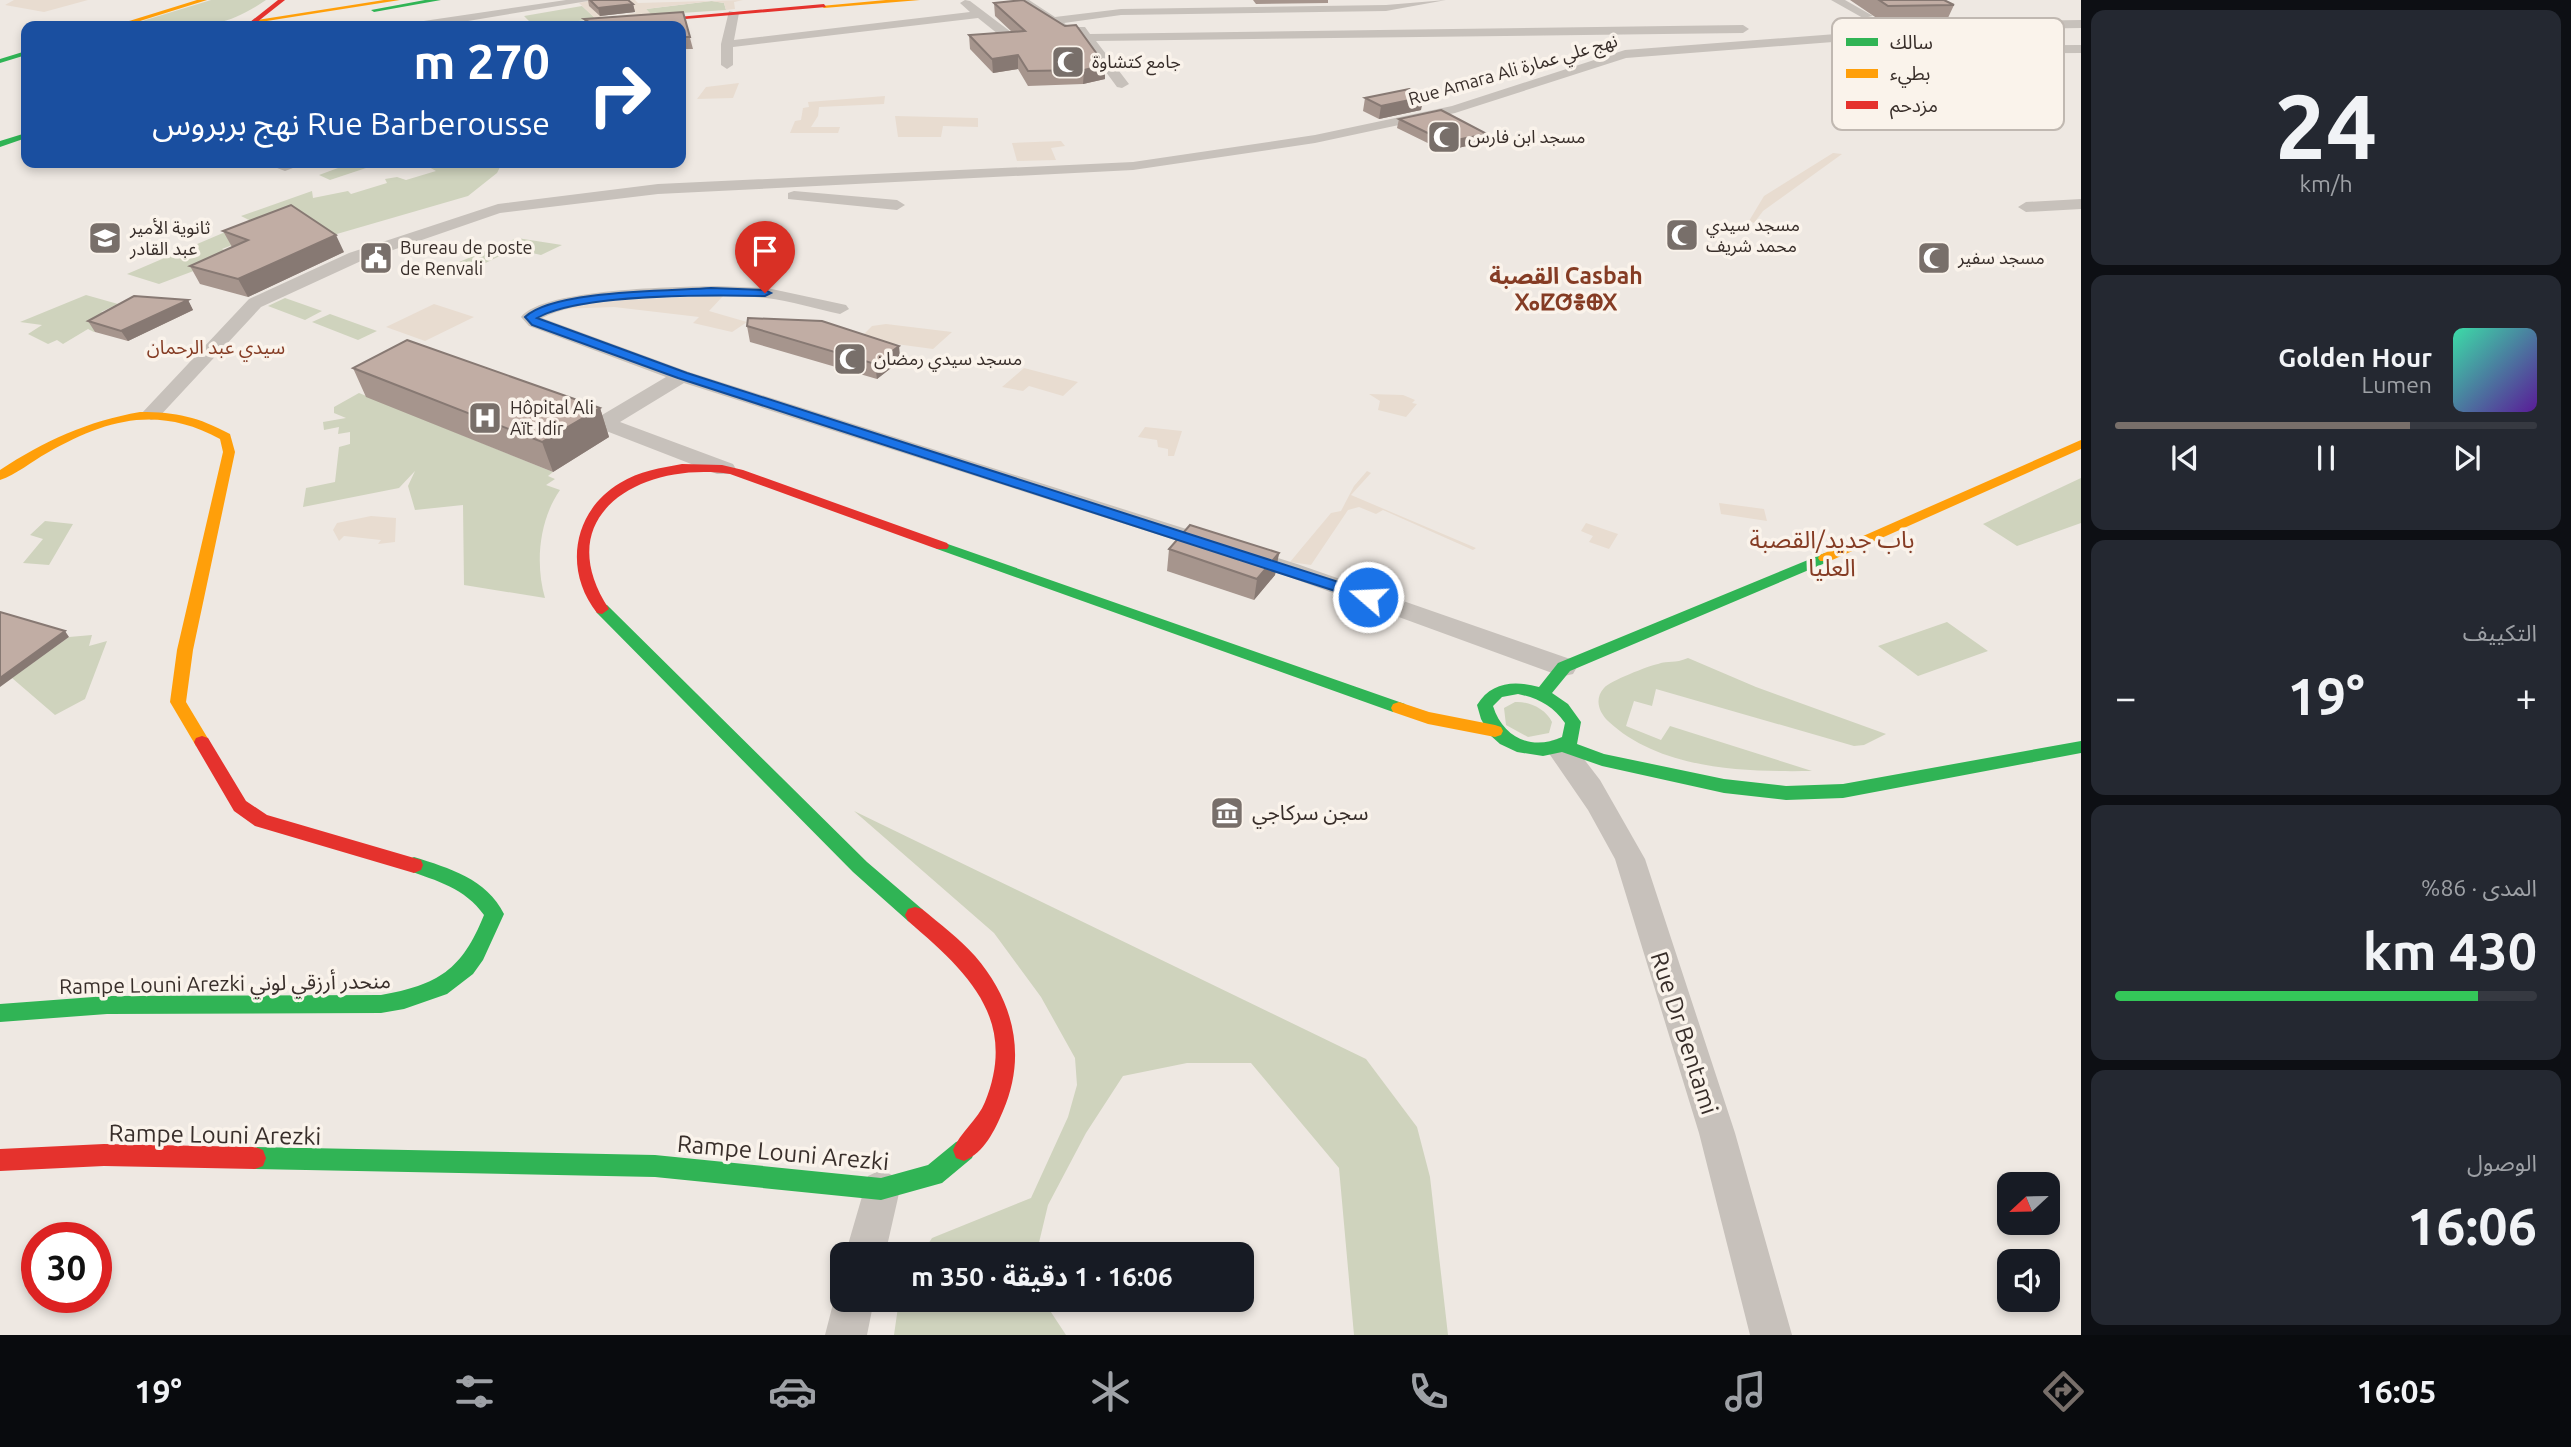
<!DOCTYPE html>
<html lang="ar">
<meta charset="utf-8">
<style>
body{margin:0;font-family:Ubuntu,"Noto Sans Arabic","Noto Sans Tifinagh",sans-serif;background:#242831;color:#f1f3f6;direction:rtl;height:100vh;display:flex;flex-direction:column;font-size:26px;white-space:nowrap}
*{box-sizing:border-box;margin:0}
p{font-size:23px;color:#9ea1a6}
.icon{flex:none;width:38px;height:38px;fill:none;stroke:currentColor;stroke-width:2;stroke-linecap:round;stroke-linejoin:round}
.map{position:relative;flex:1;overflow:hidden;direction:ltr}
.drawer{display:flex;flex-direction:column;gap:10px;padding:10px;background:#0d0f14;width:490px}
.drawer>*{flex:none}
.top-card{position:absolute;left:21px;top:21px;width:665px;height:147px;border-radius:14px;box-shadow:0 4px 10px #0003;direction:rtl;background:#1a4fa0;color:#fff;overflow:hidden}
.needle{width:46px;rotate:248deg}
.tools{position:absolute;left:1997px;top:1172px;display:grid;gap:14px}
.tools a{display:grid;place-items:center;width:63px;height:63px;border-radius:14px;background:#171b24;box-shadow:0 4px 10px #0003;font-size:35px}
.speed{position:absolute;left:21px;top:1222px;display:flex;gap:14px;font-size:35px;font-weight:700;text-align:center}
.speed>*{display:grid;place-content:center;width:91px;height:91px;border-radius:50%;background:#171b24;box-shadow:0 4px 10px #0003;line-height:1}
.speed .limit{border:10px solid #d22;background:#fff;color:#111}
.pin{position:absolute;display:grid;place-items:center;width:60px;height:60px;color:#fff;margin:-72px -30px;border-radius:50% 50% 50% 0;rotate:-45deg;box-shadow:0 0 7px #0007}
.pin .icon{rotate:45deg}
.me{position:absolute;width:77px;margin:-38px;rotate:289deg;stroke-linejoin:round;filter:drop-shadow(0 0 5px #0008)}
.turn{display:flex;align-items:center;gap:24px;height:147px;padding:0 21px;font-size:32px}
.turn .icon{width:91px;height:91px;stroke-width:2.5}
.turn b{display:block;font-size:49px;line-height:60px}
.big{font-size:52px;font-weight:700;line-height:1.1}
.drawer .widget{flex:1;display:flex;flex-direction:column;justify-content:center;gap:10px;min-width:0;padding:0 24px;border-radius:14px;background:#242831}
.drawer .dial{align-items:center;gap:0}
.dial b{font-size:91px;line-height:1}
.song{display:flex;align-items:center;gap:21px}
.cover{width:84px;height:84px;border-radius:10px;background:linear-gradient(135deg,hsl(160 70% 55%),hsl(270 70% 35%))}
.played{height:7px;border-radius:4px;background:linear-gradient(90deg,#786f6a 70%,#363941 70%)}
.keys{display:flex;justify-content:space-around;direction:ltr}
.heat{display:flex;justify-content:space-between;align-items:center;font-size:38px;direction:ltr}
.charge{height:10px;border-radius:5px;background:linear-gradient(90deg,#34c759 86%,#363941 0)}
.trip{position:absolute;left:830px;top:1242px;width:424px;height:70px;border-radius:14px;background:#171b24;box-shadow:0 4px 10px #0003;font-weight:700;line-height:70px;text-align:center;direction:rtl}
.tab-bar{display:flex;height:112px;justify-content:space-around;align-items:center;background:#090b0e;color:#9ea1a6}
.tab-bar .icon{width:49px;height:49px}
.tab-bar .on{color:#786f6a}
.tab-bar b{font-size:32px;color:#f1f3f6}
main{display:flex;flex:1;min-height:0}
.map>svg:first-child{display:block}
</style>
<main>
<section class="drawer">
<div class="widget dial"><b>24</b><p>km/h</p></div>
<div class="widget">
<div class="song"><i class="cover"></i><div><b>Golden Hour</b><p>Lumen</p></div></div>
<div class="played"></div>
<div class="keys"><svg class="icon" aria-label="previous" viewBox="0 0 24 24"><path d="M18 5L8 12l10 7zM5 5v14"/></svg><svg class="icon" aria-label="pause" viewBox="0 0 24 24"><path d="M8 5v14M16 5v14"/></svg><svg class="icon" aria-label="next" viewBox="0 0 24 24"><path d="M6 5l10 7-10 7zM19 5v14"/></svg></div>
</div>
<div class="widget"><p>التكييف</p>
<div class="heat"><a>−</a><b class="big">19°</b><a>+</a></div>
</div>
<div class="widget"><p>المدى · 86%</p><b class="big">430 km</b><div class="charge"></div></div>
<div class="widget"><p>الوصول</p><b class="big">16:06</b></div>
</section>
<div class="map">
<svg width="2081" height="1335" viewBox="0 0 2081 1335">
<rect width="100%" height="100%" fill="#eee8e2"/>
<path fill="#cfd3bd" d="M211 0H266C216 35 185 26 126 26Z
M712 1 724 3 726 10 651 15 646 9Z
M582 6 596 19 534 26 524 16Z
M333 163H381L330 180 319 175 338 168 328 165Z
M431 163H502L497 173 468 196 323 238 253 237 222 249 236 255 159 284 127 274 251 221 241 216 312 191 313 198 348 191 351 194 387 183 385 179 397 177 406 180 436 171 429 167 434 164Z
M517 238 562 245 541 255 514 249 467 272 447 267Z
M86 295 118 304 101 312 122 316 94 332 88 329 63 344 57 340 48 344 28 334 42 325 20 322Z
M285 298 322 311 305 320 268 306Z
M330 314 377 331 358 340 312 322Z
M359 393 553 472 548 476 555 479 546 485 560 490C539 520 535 564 545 598L464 585 463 505 415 510 408 486 415 471 399 488 303 507 306 488 335 482 339 447 350 444V432L338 434 339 427 324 430 323 422 346 418 334 413V407Z
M2081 478V523L2017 546 1983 524Z
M45 521 73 524 49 565 23 563 43 539 30 535Z
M1947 622 1988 651 1918 676 1878 646Z
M92 635 89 646 107 641 85 699 55 715 12 678 69 637Z
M1688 658 1756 687 1886 734 1864 745 1854 746 1656 689 1652 706 1634 701 1626 726 1661 740 1670 726 1812 771C1745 772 1660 770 1608 721 1599 712 1594 699 1604 688 1610 681 1648 666 1658 664 1669 660 1674 664 1688 658Z
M1515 702C1529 701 1546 709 1552 722L1549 733 1528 737 1506 725 1504 708Z
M854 811 1366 1059 1417 1127 1430 1177 1448 1335H1354L1339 1168 1251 1063H1187L1123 1076 1086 1133 1048 1205 1036 1255H921L932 1238 1031 1198 1068 1117 1077 1085 1075 1058 1041 997 994 933Z
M899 1300H1043L1066 1335H894Z"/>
<path fill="#e8dcd0" d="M14 0H88L44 12 5 5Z
M593 0 590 6 603 18 636 13 622 1 610 0H635L638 3 743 0 734 2 735 9 726 10 724 3 711 1 646 9 654 17 598 21 579 3Z
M739 83 733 98 697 99 706 87Z
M885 96 884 104 819 107 818 116 811 127H840L838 133H790L795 121 801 120 803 108 809 107 808 102Z
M895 116 978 118V127L943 126 941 137H898Z
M1061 141 1065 146 1051 148 1056 160 1017 161 1012 143Z
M1833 153 1842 154 1763 211 1754 223 1749 221 1764 196Z
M724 295 709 311 747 322 732 332 693 323 699 317 614 307 558 309 606 301Z
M434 304 474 317 425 341 386 327Z
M886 324 952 332 933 349 859 339 872 326Z
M1024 368 1078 382 1063 396 1029 386 1023 391 1002 387Z
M1369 394 1403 395 1415 400 1412 403 1417 404 1406 417 1378 410 1380 401Z
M1145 427 1182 431 1174 456H1168V449L1158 447 1157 440 1138 437Z
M1367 471 1371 473 1351 495 1476 548 1473 550 1383 510 1376 514 1359 507 1348 510 1311 565 1290 562 1331 513 1341 511 1354 486Z
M1719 503 1764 509 1767 521 1721 514Z
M371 516 396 518 395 542 378 544 381 540 344 536 339 541 333 530 337 523Z
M1586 523 1618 534 1609 549 1589 542 1593 536 1581 531Z"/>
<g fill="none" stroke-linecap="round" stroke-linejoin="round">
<path fill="#c7c1bb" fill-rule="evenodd" d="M566 0H594L438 26H411L417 22Z
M965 0 970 1 1011 32V38H1003L978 18 733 47V65L727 69 721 65V44L729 11 739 13 734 40 970 12 960 3Z
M1016 0H1029L1055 17 1121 9 1386 5 1446 0 1386 11 1121 15 1064 23 1070 27H1085L1090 34 1743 25 1749 29 1743 33 1096 41 1129 84 1122 88 1117 87 1078 34H1064Z
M1831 0H1845L1873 16 1863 18Z
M2081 20V28L1862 31 1887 46 2081 45V53L1885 54 1859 40 1626 58 1455 113 1315 143 1133 170 658 194 500 213 361 261 261 307 158 418 151 420 141 414 249 299 349 253 498 204 658 184 1133 162 1315 135 1452 106 1625 50 1849 33 1837 30 1835 28 1841 24Z
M264 163H306L285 171Z
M396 163 385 168 378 164V163Z
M794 191 897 200 905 205 897 210 788 199V193Z
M2081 199V209L2026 212 2018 207 2026 202Z
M717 286 767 288 846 305 849 309 840 314C816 309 791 301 766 298 714 292 588 294 542 318L689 372 1297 564 1573 660 1577 667 1573 674 1564 676 1555 674 1281 574 684 383 620 422 733 464 736 469 733 474H717L565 415 562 411 572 405 602 415 666 377 529 326 521 317C544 288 679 287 717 286Z
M1560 738 1570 741 1600 780 1645 859 1735 1133 1792 1335H1750L1699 1133 1615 859 1588 810 1546 749 1550 741Z
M881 1170 894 1176 900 1189 885 1255H845L868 1176Z
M842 1285V1300H874L867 1335H825L834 1300Z"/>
<path fill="#30b455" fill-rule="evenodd" d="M425 0H441L374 12 371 10Z
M26 51V55L0 63V59Z
M26 133V138L0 147V141Z
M942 542 1405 704 1407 708 1405 712H1393L937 549 935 546 937 543Z
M1825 553 1832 558 1830 561 1570 671 1552 693 1568 704 1581 722 1577 744 1604 754 1724 779 1786 786 1843 784 2081 741V753L1843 798 1786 800 1724 793 1602 766 1562 752 1543 756 1517 752 1500 744 1490 735 1481 719 1477 705C1491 682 1514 680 1539 687L1558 663ZM1518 694C1538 698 1553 706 1565 723L1562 737C1532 751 1503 738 1493 706L1502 697Z
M602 604 607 605 867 862 922 909 925 915 922 921 915 923 908 921 853 872 597 613 595 609 597 605Z
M414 857C449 868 487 879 504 914L483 960 473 974 447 994 404 1009 381 1013 107 1014 0 1022V1004L107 996 381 995C438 985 462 970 484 915 465 888 437 881 407 870L405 865 407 860Z
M964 1139 972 1142 975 1150 972 1158 942 1183 881 1200 655 1177 255 1169 247 1166 244 1158 247 1150 255 1147 655 1155 881 1178 928 1165 956 1142Z"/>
<path fill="#ff9f0a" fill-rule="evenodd" d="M197 0H207L124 26H113Z
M384 0H400L235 26H219Z
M886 0H920L824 8 821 6Z
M140 412C177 412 198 417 230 434L235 452 193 650 186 702 210 742 208 746H196L170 702 177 650 223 452 220 439C158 405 106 419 47 453 32 461 16 475 0 480V470C44 441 88 421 140 412Z
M2081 440V449L1830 561H1820L1818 558 1820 555Z
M1399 702 1429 712 1495 725 1501 727 1503 731 1501 735 1495 737 1428 724 1393 712 1391 708 1393 704Z"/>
<path fill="#e5322d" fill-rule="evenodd" d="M278 0H285L252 26H245Z
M824 4 826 7 604 26H578Z
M682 464 722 465 743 470 947 543 949 546 947 549H937L730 474C643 461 547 514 609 609L602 614 597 613C563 570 573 511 620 483 639 471 661 468 682 464Z
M202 736 208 738 246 801 267 815 421 860 423 865 421 870 414 873 255 826 234 811 196 746 194 742 196 738Z
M915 907 922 909C940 924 959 938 975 956 1014 1001 1027 1056 1003 1111 995 1130 984 1153 964 1161L956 1158 953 1150C960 1132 978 1120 985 1102 1019 1018 966 971 908 921L905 915 908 909Z
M104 1144 255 1147 263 1150 266 1158 263 1166 255 1169 104 1166 0 1171V1149Z"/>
</g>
<path fill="#a6958d" d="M588 0H628L633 4 635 12 600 16 589 6Z
M1253 0H1328V3L1256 4Z
M1850 0H1944L1954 5 1947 20 1881 21Z
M994 3 1105 79 1083 84 1028 86 1018 69 993 73 970 49 969 35 1012 32 995 16Z
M683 12 693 49H681V26H586L584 19Z
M1909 21 1998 31 1991 43H1922L1903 33Z
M1365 98 1421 110 1379 119 1363 111Z
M1399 119 1485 142 1444 151 1397 128Z
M223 231 344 252 248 297 200 284 190 266 232 247Z
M188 300 193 310 128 341 95 332 88 321Z
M747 326 899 346 900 361 877 379 750 342Z
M353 368 600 408 609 437 553 472 366 397Z
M1169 549 1279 553 1275 575 1254 600 1167 571Z"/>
<path fill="#877973" d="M633 4 635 12 600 16 598 8Z
M1018 55V69L993 73 992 59Z
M1105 65V79L1083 84 1084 70Z
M1424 97 1421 110 1379 119 1381 106Z
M1487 134 1485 142 1444 151 1446 142Z
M336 235 344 252 248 297 238 279Z
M188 300 193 310 128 341 121 331Z
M899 346 900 361 877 379 875 364Z
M600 408 609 437 553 472 542 442Z
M1279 553 1275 575 1254 600 1257 579Z
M65 631 69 637 0 687V678Z"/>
<path fill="#c1ada4" stroke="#877973" stroke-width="2" d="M590 0H628L633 4 598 8Z
M1023 0 1065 26 1076 25 1105 65 1084 70 1028 71 1018 55 992 59 969 35 1025 31 994 3Z
M1879 0H1944L1954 5 1888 6Z
M683 12 690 37H681V26H596L584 19Z
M441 22V26H397L395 24Z
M1409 89 1424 97 1381 106 1365 98Z
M1441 110 1487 134 1446 142 1399 119Z
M291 205 336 235 238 279 190 266 248 240 223 231Z
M134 296 188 300 121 331 88 321Z
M748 318 822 321 899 346 875 364 747 326Z
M407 340 600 408 542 442 353 368Z
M1190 525 1279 553 1257 579 1169 549Z
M0 612 65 631 0 678Z"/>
<path fill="#1a73e8" stroke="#114b97" stroke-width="2" d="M711 288 765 290 771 293 765 296C712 295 581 293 537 318L687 373 1373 593 1375 597 1368 602 1363 600 678 378 532 325 525 317C553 290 669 291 711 288Z"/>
<defs>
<symbol id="mosque-square" viewBox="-11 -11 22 22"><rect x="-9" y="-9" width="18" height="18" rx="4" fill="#786f6a" stroke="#faf3eb"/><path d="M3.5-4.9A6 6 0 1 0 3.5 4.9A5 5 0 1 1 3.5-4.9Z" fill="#fff"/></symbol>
<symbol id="school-square" viewBox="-11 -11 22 22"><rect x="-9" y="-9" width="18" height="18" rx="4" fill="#786f6a" stroke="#faf3eb"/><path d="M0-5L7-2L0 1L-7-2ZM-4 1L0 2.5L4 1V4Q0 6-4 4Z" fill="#fff"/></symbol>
<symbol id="civic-square" viewBox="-11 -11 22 22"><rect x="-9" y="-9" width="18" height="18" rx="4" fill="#786f6a" stroke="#faf3eb"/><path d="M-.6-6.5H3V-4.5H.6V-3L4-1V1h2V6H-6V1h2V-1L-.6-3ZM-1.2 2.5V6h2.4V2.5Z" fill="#fff"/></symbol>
<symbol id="hospital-square" viewBox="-11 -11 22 22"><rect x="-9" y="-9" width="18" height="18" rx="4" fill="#786f6a" stroke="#faf3eb"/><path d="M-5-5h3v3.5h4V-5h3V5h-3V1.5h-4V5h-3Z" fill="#fff"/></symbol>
<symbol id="museum-square" viewBox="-11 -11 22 22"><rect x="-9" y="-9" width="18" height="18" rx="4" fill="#786f6a" stroke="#faf3eb"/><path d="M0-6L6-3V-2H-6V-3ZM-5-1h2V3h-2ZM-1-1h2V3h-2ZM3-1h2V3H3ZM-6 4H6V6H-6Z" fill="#fff"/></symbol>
</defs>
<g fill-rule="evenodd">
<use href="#mosque-square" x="1049" y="43" width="38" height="38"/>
<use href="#mosque-square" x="1425" y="118" width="38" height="38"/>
<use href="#mosque-square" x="1663" y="216" width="38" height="38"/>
<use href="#school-square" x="86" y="219" width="38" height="38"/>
<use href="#civic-square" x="357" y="239" width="38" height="38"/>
<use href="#mosque-square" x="1915" y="239" width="38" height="38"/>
<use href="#mosque-square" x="831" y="340" width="38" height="38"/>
<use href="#hospital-square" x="466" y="399" width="38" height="38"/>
<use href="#museum-square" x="1208" y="794" width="38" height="38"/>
</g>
<g text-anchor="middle" stroke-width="7" stroke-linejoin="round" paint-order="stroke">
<g font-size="18" fill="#382e2a" stroke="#faf3eb" text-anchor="start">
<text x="1092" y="68">جامع كتشاوة</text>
<text x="1468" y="143">مسجد ابن فارس</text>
<text x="1706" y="231">مسجد سيدي<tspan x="1706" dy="21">محمد شريف</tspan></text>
<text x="130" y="234">ثانوية الأمير<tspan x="130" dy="21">عبد القادر</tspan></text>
<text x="400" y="254">Bureau de poste<tspan x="400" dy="21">de Renvali</tspan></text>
<text x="1958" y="264">مسجد سفير</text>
<text x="874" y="365">مسجد سيدي رمضان</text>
<text x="510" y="414">Hôpital Ali<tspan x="510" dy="21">Aït Idir</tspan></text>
</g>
<g font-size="18" fill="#382e2a" stroke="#faf3eb">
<text transform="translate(1513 70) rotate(-16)" y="6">Rue Amara Ali نهج علي عمارة</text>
</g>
<g font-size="19" fill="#853c24" stroke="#faf3eb">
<text x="216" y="354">سيدي عبد الرحمان</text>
</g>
<g font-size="21" fill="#382e2a" stroke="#faf3eb" text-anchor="start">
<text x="1252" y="820">سجن سركاجي</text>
</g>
<g font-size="21" fill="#382e2a" stroke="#faf3eb">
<text transform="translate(225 984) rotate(-1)" y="7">Rampe Louni Arezki منحدر أرزقي لوني</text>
</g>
<g font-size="23" font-weight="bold" fill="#853c24" stroke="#faf3eb">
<text x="1566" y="284">القصبة Casbah<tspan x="1566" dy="26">ⵝⴰⵇⵚⴻⴲⵝ</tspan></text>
</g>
<g font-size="24" fill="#853c24" stroke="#faf3eb">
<text x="1832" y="548">باب جديد/القصبة<tspan x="1832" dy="28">العليا</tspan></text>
</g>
<g font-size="24" fill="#382e2a" stroke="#faf3eb">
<text transform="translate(1684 1033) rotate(72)" y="8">Rue Dr Bentami</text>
<text transform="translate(215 1135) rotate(1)" y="8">Rampe Louni Arezki</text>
<text transform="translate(783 1153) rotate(5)" y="8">Rampe Louni Arezki</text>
</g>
</g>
<rect x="1832" y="18" width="232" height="112" rx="10" fill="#faf3eb" stroke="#c0b8b1" stroke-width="2"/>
<rect x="1846" y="38" width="32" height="8" fill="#30b455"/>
<rect x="1846" y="69" width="32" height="9" fill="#ff9f0a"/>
<rect x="1846" y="101" width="32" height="8" fill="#e5322d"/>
<g font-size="19" fill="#382e2a">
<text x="1890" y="49">سالك</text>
<text x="1890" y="80">بطيء</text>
<text x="1890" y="112">مزدحم</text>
</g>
</svg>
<div class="tools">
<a><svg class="needle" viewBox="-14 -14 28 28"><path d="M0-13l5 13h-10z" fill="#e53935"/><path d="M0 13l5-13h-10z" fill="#9ea1a6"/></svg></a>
<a><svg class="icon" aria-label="sound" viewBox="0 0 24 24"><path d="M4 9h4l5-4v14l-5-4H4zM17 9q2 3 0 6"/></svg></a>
</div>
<div class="speed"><div class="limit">30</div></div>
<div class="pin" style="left:765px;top:293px;background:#d93025"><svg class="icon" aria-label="arrive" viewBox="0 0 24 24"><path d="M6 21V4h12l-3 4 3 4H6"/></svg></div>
<svg class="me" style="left:1368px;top:597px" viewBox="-20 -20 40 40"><circle r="17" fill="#1a73e8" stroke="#fff" stroke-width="3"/><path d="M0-11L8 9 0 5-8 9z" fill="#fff"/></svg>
<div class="trip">16:06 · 1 دقيقة · 350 m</div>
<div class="top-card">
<div class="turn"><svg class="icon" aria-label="right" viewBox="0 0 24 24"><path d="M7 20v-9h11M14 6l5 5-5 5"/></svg><div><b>270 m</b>Rue Barberousse نهج بربروس</div></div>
</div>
</div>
</main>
<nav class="tab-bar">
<b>16:05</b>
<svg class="icon on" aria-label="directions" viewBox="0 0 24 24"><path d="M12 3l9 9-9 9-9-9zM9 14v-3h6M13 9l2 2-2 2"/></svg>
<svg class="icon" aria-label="music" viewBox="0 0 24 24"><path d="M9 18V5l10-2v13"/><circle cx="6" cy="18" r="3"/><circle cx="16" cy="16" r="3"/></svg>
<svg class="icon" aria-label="phone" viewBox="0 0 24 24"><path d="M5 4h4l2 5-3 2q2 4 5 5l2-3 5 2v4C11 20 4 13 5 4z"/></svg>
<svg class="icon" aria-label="climate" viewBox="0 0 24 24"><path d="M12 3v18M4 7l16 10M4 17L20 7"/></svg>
<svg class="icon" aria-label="car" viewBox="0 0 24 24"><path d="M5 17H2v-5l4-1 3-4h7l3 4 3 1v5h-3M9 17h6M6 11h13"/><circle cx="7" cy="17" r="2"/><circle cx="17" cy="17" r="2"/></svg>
<svg class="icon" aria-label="filters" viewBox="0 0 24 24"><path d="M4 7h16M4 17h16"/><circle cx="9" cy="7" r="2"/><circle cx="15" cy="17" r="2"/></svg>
<b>19°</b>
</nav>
